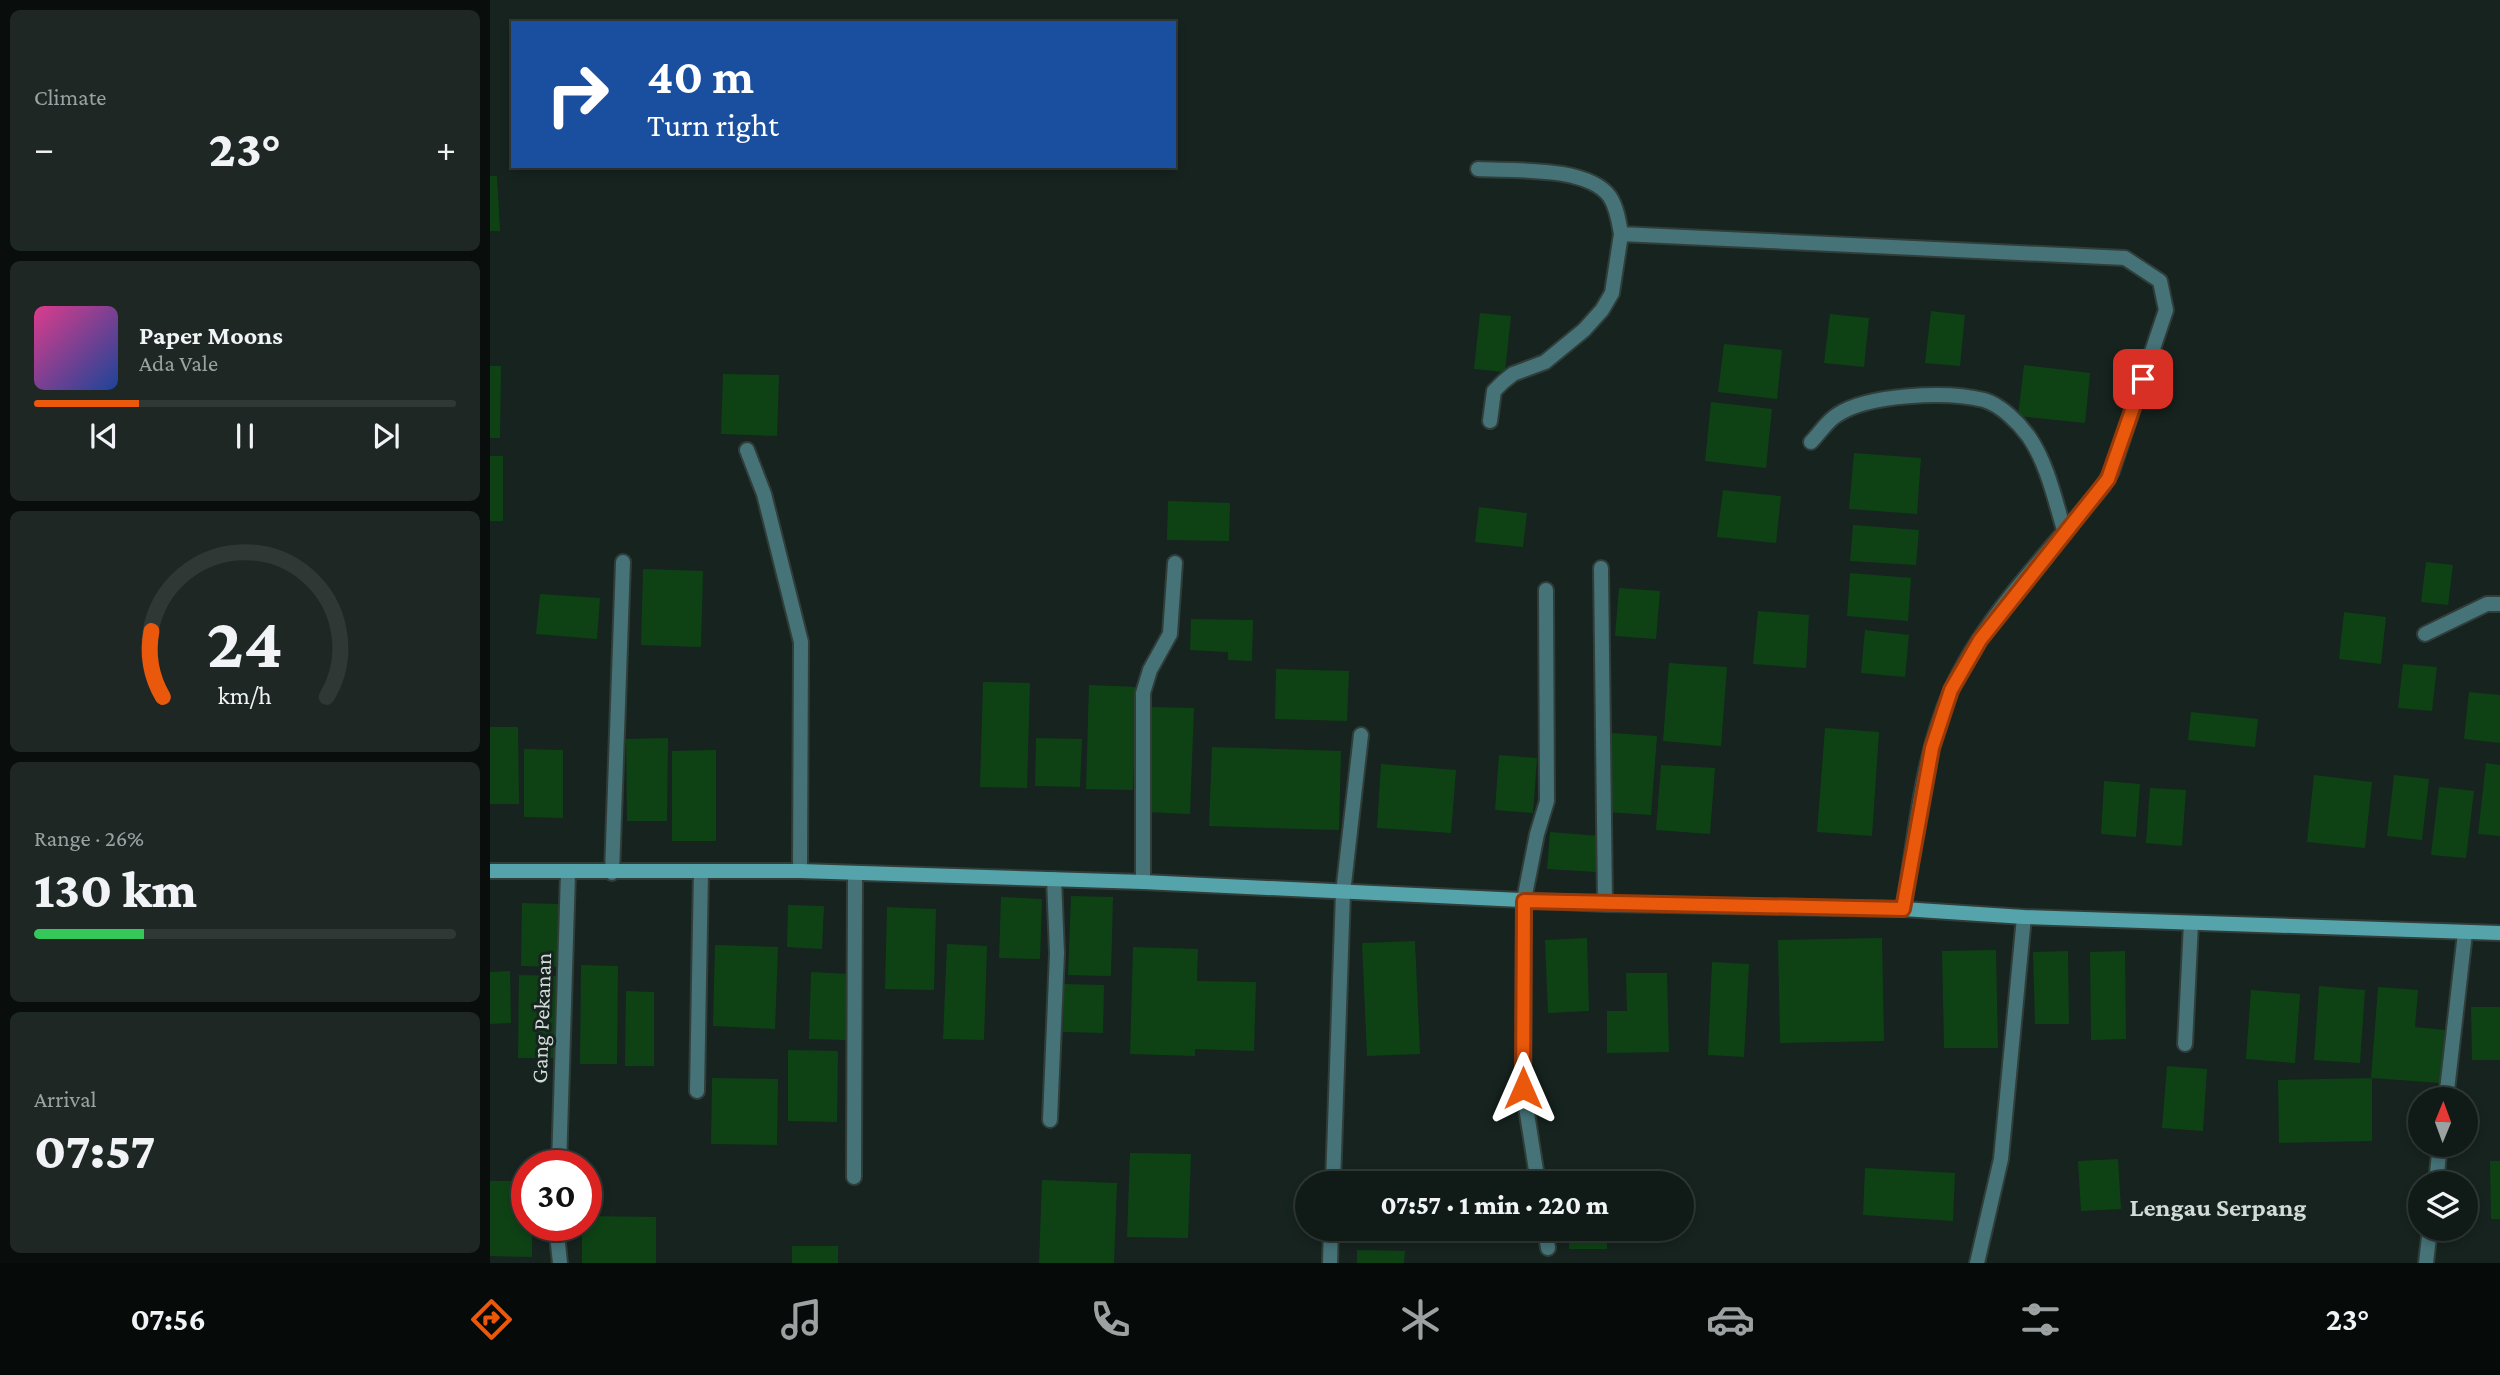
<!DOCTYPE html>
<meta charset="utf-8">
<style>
body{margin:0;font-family:"Crimson Pro",serif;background:#1e2724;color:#f1f3f6;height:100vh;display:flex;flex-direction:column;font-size:26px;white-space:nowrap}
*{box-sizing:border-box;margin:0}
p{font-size:23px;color:#9ca1a1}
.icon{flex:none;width:38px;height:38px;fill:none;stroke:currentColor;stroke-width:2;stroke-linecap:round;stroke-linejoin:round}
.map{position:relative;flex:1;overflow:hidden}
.details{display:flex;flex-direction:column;gap:10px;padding:10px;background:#090e0d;width:490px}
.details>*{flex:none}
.guide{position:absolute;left:21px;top:21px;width:665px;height:147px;border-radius:0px;box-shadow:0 4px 10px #0003,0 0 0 2px #303836;background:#1a4fa0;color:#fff;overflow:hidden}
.needle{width:46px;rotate:1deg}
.fabs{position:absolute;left:1918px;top:1087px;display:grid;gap:14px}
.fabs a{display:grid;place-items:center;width:70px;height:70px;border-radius:50%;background:#101a17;box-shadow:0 4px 10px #0003,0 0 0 2px #303836;font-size:35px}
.speed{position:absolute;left:21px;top:1150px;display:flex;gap:14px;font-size:35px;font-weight:700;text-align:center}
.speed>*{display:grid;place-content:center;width:91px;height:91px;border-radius:50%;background:#101a17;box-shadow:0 4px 10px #0003,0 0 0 2px #303836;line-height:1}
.speed .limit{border:10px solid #d22;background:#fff;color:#111}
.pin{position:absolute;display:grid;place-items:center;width:60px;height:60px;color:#fff;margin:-30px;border-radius:14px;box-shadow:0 4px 10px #0006}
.me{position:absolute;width:77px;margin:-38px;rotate:0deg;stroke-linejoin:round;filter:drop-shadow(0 0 5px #0008)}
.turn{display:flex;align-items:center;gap:24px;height:147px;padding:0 21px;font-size:32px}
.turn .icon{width:91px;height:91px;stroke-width:2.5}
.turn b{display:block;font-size:49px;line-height:60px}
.big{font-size:52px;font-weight:800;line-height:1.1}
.details .widget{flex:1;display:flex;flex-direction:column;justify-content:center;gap:10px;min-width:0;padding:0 24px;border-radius:10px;background:#1e2724}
.details .dial{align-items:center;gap:0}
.dial svg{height:182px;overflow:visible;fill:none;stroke:#303836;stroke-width:7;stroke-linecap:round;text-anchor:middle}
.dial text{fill:#f1f3f6;stroke:none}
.song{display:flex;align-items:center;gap:21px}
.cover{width:84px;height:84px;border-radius:10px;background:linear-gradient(135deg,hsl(330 70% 55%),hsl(220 70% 35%))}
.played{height:7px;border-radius:4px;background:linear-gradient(90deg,#ea580c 25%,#303836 25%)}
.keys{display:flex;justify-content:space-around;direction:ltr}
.heat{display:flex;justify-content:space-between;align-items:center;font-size:38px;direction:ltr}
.charge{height:10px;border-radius:5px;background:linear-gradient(90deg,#34c759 26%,#303836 0)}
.trip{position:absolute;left:805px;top:1171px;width:399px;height:70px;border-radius:35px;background:#101a17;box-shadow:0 4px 10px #0003,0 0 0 2px #303836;font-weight:800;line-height:70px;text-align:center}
.dock{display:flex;height:112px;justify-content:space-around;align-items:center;background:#060a09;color:#9ca1a1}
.dock .icon{width:49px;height:49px}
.dock .active{color:#ea580c}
.dock b{font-size:32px;color:#f1f3f6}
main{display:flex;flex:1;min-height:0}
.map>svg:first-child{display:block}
</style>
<main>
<section class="details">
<div class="widget"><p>Climate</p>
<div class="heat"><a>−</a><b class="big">23°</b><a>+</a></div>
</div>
<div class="widget">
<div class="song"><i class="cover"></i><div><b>Paper Moons</b><p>Ada Vale</p></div></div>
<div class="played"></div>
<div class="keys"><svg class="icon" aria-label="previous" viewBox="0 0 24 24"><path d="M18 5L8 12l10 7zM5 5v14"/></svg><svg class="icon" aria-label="pause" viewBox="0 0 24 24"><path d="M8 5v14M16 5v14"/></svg><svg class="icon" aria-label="next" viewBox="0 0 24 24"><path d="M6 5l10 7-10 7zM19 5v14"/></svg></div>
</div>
<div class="widget dial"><svg viewBox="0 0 100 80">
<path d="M14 69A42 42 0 1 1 86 69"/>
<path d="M14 69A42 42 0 0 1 9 40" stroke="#ea580c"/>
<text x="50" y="56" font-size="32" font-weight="700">24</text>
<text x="50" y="72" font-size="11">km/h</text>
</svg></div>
<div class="widget"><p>Range · 26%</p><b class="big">130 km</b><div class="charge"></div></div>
<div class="widget"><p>Arrival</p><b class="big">07:57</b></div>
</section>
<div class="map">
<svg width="2010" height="1263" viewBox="0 0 2010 1263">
<rect width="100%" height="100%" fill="#16231f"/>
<path fill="#0e4215" d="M0 176H7L10 231H0Z
M1441 311 1475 315 1470 366 1435 363Z
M990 313 1021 316 1015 372 984 369Z
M1340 314 1379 318 1374 367 1334 363Z
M1234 344 1292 350 1287 399 1228 392Z
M1534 365 1600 373 1595 423 1528 416Z
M0 366H11L10 438H0Z
M233 374 289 375 287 436 231 434Z
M1221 402 1282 409 1276 468 1215 461Z
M1364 453 1431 458 1427 514 1359 509Z
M0 456H13V521H0Z
M1233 490 1291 496 1286 543 1227 537Z
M678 501 740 503 739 541 677 540Z
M989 507 1037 513 1033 547 985 542Z
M1363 525 1429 530 1426 565 1360 561Z
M1936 562 1963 565 1958 605 1931 602Z
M153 569 213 571 211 647 151 645Z
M1360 573 1421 578 1418 621 1357 616Z
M1129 588 1170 591 1166 639 1125 636Z
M50 594 110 598 107 639 46 634Z
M1268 611 1319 615 1316 668 1263 664Z
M1854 612 1896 617 1891 664 1849 659Z
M701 619 763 620 762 661 738 660V652L700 650Z
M1375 630 1419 635 1415 677 1371 673Z
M1179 663 1237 667 1231 746 1173 741Z
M1913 664 1947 667 1942 711 1908 708Z
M786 669 859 671 857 721 785 719Z
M493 682 540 683 537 788 490 787Z
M599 685 647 687 643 790 596 789Z
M1979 692 2010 695V743L1974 739Z
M660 707 704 708 700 814 657 812Z
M1701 712 1768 719 1765 747 1698 740Z
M0 727H28L29 804H0Z
M1335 728 1389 732 1382 836 1327 832Z
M1121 733 1167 736 1161 815 1115 812Z
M178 738 177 821H137L136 739Z
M546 738 592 739 590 787 545 786Z
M722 747 851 751 849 830 719 826Z
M34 749 73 750V818L34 817Z
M226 750V841H182V751Z
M1009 755 1047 758 1043 813 1005 810Z
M1996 763 2010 765V836L1988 834Z
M891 764 966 770 961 833 887 828Z
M1171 765 1225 768 1220 834 1166 830Z
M1824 775 1882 782 1875 848 1817 842Z
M1904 775 1939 779 1932 840 1897 836Z
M1614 781 1650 784 1646 837 1611 834Z
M1949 787 1984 791 1976 858 1941 855Z
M1660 788 1696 790 1692 846 1656 843Z
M1060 832 1110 836 1107 872 1057 869Z
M581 896 623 897 621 976 578 975Z
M511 897 552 899 550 959 509 958Z
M32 903 68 904V967L31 966Z
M298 905 334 906 332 949 297 947Z
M397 907 446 909 444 990 395 989Z
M1097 938 1099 1011 1058 1013 1055 940Z
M1392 938 1394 1041 1290 1043 1288 940Z
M925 941 930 1054 877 1056 872 943Z
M457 944 497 946 494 1040 453 1039Z
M225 945 288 947 285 1029 223 1026Z
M643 947 708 949 707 981 766 982 764 1051 705 1049V1056L640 1054Z
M1506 950 1508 1048H1454L1452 951Z
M1578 951 1579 1024H1545L1543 952Z
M1635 951 1636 1039 1601 1040 1600 952Z
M1222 962 1259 964 1254 1057 1218 1055Z
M91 965 128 966 127 1064H90Z
M20 971 21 1023 0 1024V972Z
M321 972 359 974 357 1040 319 1039Z
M1136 973H1177L1179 1052 1117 1053V1011H1137Z
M29 975 69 976 68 1058H28Z
M574 984 614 985 613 1033 573 1032Z
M1829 986 1875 990 1870 1063 1824 1060Z
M1888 987 1928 990 1925 1027 1955 1030 1951 1083 1881 1078Z
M1761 990 1810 994 1805 1063 1756 1059Z
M136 991 164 992V1066H135Z
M1981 1007H2010V1060H1982Z
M298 1050 348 1051 347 1122 298 1121Z
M1677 1066 1717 1069 1713 1131 1672 1128Z
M222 1078 288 1079 287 1145 221 1144Z
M1882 1078V1141L1789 1143 1788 1080Z
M640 1153 701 1154 698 1238 637 1237Z
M1628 1159 1631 1209 1591 1211 1588 1161Z
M2000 1161H2010V1219H2001Z
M1375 1168 1465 1173 1463 1221 1373 1215Z
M552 1180 627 1183 624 1263H549Z
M0 1181H37V1225H42V1257L0 1256Z
M96 1216 166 1217V1263H92V1225H96Z
M882 1228H927V1231L882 1233Z
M1079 1228H1117V1249H1079Z
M302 1246H348V1263H302Z
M867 1250 915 1251 914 1263H867Z"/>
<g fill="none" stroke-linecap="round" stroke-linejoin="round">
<defs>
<path id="street" d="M988 169C1023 171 1098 166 1120 197 1127 208 1129 222 1131 234
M1000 421 1004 391 1013 382 1023 374 1055 362 1094 330 1112 310 1122 293 1131 234 1635 258 1670 281 1676 310 1622 471 1613 486C1562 549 1493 617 1461 691 1431 758 1426 838 1413 909
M1321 442C1329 434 1337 421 1347 415 1378 394 1457 391 1494 400 1511 405 1529 423 1539 437 1558 465 1565 501 1575 533
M257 450 274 494 311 642 310 871
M1111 568 1115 904
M1935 634 1997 604H2010
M122 873 133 562
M653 882V693L660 670 680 634 685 563
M1695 1044 1701 923
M207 1091 211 871
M1956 1099 1975 933
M560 1120 567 953 564 879
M69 1166 78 873
M364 1177 365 874
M843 1183 853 893 871 735
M1048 1183 1033 1088 1034 900 1047 834 1057 801 1056 590
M1946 1183 1950 1144
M66 1225 70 1263
M1055 1228 1058 1248
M840 1263 841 1228
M1487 1263 1511 1159 1534 917
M1936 1263 1940 1228"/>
<path id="secondary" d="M0 871H310L653 882 1115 904 1413 909 1534 917 2010 933"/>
</defs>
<use href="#street" stroke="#303d39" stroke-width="18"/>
<use href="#secondary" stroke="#303d39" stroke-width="18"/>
<use href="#street" stroke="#457378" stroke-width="14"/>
<use href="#secondary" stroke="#55a4ab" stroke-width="14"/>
</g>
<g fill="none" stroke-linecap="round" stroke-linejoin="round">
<defs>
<path id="route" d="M1033 1088 1034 901 1413 909 1442 748 1461 690 1490 640 1618 479 1653 379"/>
</defs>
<use href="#route" stroke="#983908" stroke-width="18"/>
<use href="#route" stroke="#ea580c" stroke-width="12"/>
</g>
<g text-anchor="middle" stroke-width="6" stroke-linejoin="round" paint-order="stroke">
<g font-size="23" fill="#d3dbd8" stroke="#16231f">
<text transform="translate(51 1018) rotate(-88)" y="8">Gang Pekanan</text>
</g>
<g font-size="26" font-weight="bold" fill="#d3dbd8" stroke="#16231f">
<text x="1728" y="1216">Lengau Serpang</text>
</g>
</g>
</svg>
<div class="fabs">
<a><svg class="needle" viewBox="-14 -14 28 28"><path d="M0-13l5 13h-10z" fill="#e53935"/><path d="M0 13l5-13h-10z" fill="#9ca1a1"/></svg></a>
<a><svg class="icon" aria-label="layers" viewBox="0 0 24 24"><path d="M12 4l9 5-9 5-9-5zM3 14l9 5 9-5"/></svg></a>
</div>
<div class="speed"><div class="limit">30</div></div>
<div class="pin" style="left:1653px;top:379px;background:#d93025"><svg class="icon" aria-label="arrive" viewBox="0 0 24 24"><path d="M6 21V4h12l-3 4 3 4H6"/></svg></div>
<svg class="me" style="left:1033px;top:1088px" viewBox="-20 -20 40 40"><path d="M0-17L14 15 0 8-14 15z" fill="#ea580c" stroke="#fff" stroke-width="4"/></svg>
<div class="trip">07:57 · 1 min · 220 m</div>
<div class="guide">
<div class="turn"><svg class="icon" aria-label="right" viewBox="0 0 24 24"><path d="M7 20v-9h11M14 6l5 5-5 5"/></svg><div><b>40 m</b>Turn right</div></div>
</div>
</div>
</main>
<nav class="dock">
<b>07:56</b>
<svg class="icon active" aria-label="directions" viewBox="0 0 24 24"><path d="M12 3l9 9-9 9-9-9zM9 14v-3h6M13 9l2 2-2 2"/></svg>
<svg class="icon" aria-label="music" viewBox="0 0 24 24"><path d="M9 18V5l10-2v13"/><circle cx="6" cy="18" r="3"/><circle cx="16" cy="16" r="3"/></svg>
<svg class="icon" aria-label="phone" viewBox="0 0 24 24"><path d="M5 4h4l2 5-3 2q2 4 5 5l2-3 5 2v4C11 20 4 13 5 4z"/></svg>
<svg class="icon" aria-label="climate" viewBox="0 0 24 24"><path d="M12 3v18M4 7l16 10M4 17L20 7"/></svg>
<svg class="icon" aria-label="car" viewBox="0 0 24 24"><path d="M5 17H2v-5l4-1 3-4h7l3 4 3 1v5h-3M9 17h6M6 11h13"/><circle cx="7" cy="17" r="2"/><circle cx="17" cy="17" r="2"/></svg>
<svg class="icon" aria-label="filters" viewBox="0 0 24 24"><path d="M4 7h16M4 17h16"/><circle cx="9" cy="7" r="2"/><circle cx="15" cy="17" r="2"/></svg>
<b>23°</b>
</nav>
